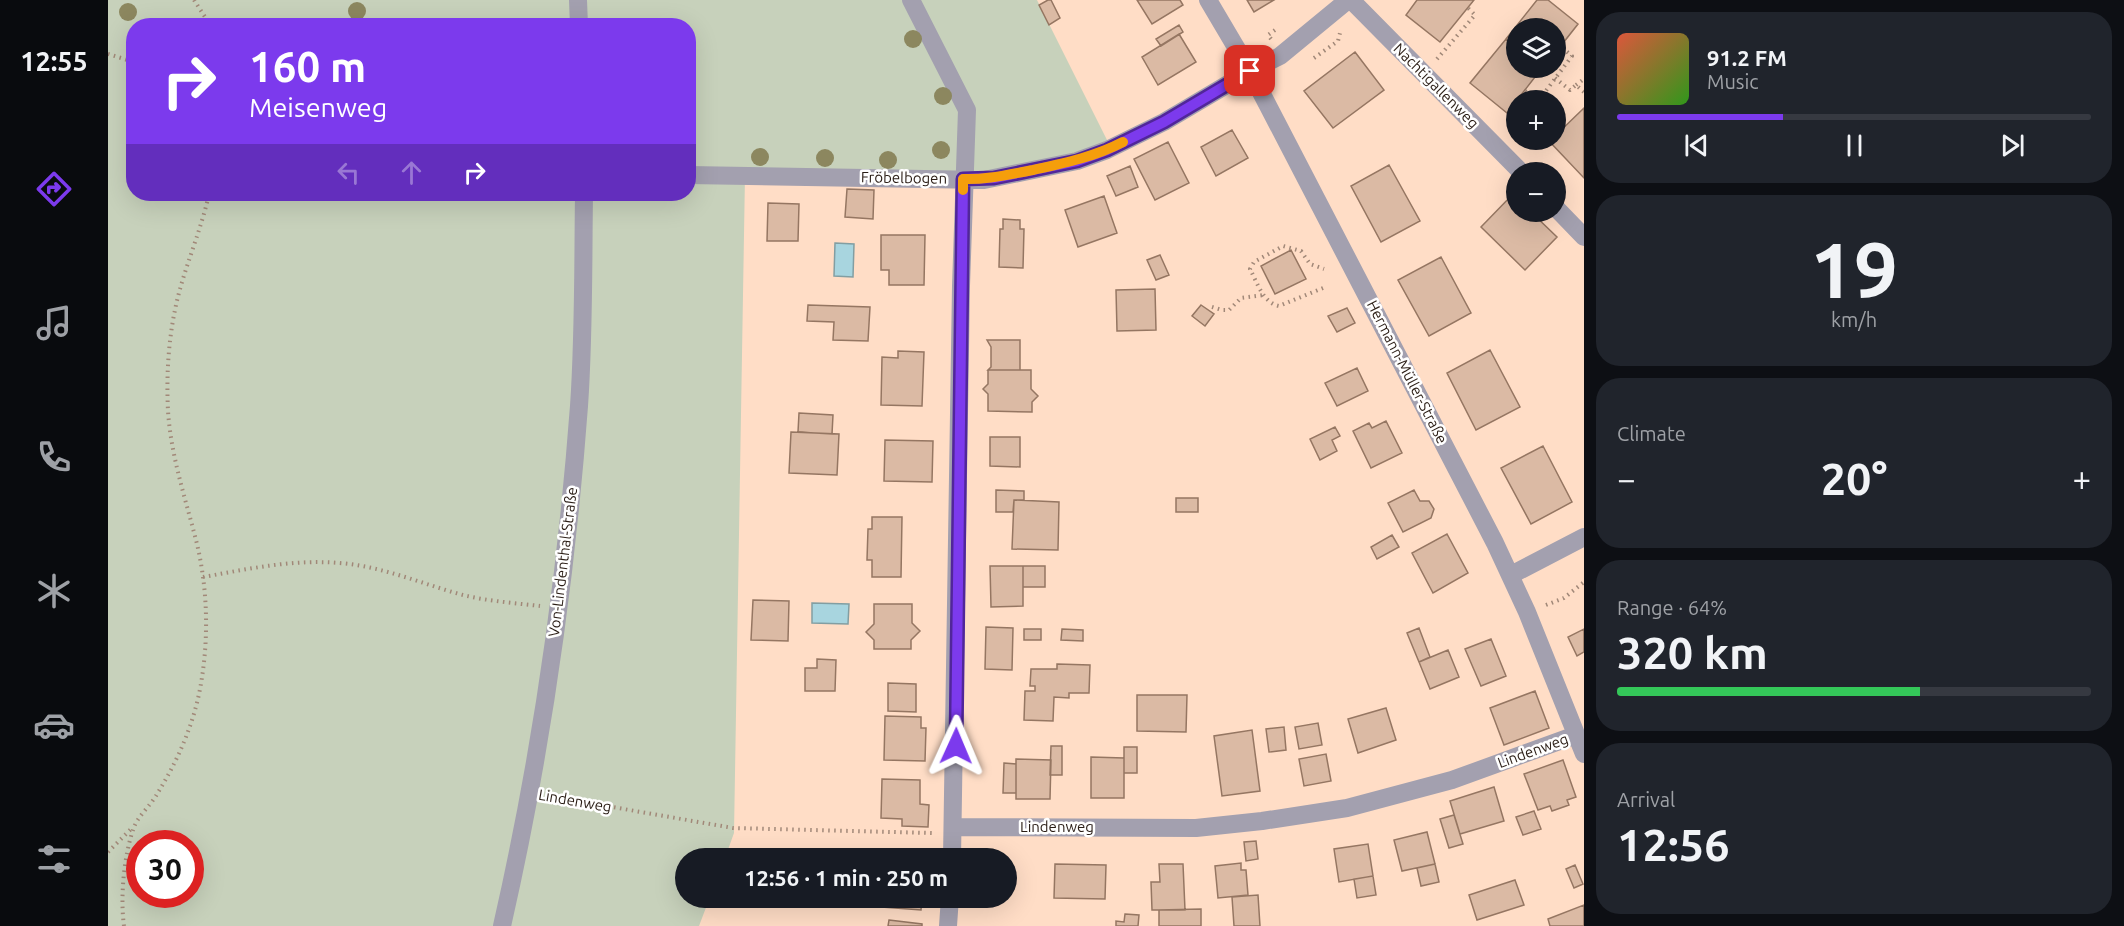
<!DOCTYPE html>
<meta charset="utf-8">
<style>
body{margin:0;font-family:Ubuntu,sans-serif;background:#20242c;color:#f1f3f6;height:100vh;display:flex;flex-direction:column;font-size:22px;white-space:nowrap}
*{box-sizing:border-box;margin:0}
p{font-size:20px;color:#9ea1a6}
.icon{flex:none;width:33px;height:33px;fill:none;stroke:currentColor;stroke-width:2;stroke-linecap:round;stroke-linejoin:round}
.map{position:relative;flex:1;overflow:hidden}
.panel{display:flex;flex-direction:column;gap:12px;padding:12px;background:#0d0f14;width:540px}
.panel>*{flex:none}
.hud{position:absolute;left:18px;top:18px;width:570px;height:183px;border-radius:24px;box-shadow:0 6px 24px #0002;background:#7c3aed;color:#fff;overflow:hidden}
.buttons{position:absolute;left:1398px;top:18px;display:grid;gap:12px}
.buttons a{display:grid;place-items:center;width:60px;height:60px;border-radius:50%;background:#171b24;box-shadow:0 6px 24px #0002;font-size:30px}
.speed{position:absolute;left:18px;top:830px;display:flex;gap:12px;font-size:30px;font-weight:700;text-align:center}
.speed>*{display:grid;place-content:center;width:78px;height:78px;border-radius:50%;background:#171b24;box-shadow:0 6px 24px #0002;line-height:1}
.speed .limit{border:9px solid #d22;background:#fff;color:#111}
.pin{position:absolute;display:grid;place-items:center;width:51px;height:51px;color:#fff;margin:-26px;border-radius:12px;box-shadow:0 3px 9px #0006}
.me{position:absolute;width:66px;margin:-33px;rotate:1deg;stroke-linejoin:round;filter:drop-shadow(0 0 4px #0008)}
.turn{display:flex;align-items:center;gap:21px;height:126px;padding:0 24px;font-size:27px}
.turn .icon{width:78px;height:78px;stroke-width:2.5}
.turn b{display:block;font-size:42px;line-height:51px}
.lanes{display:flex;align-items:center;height:57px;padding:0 24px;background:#0003;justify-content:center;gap:30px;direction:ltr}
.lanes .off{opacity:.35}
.big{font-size:45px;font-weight:700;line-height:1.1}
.panel .tile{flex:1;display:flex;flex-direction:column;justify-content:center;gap:9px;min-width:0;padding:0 21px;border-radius:24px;background:#20242c}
.panel .dial{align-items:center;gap:0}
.dial b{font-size:78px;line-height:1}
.song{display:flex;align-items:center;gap:18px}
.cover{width:72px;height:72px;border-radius:9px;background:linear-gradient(135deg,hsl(10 70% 55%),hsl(110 70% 35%))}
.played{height:6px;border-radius:3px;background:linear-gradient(90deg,#7c3aed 35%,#363941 35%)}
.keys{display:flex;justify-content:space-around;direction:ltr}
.heat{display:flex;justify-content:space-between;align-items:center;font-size:33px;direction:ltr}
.charge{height:9px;border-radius:4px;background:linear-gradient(90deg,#34c759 64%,#363941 0)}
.trip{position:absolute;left:567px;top:848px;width:342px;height:60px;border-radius:30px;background:#171b24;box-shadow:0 6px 24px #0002;font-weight:700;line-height:60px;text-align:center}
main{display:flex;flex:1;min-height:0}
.tab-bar{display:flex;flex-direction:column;width:108px;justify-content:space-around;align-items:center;background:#090b0e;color:#9ea1a6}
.tab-bar .icon{width:42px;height:42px}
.tab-bar .active{color:#7c3aed}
.tab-bar b{font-size:27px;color:#f1f3f6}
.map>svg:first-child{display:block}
</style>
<main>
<nav class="tab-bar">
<b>12:55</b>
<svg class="icon active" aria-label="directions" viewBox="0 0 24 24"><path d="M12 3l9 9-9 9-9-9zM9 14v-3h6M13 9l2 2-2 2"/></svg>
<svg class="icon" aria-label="music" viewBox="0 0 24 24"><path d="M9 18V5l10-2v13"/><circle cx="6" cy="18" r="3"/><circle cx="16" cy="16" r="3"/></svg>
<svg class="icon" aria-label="phone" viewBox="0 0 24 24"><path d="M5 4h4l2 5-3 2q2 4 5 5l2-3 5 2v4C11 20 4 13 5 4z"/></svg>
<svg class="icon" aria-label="climate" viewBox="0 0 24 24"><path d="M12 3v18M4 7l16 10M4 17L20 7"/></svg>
<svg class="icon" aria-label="car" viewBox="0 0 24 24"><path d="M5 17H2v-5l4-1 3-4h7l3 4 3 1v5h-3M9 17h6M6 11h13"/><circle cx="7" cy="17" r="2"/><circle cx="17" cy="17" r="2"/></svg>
<svg class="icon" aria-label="filters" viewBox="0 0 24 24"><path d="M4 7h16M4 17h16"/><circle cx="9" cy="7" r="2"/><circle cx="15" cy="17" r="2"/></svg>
</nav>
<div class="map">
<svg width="1476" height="926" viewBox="0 0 1476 926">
<rect width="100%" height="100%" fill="#ffddc6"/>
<path fill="#c7d1bb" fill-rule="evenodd" d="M0 0H929L1003 148 876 180 637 175 626 833 617 858H578V897H602L591 926H0ZM26 26H580V194H26ZM32 843H82V894H32Z"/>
<path fill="#a8d5df" stroke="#829ea2" stroke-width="1.5" d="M727 243 746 244 745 277 726 276Z
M704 603 741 604 740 624 704 623Z"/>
<path fill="#dbbaa4" stroke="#957662" stroke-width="1.5" d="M940 0H943L952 18 941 25 931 5Z
M1029 0H1072L1075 5 1044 24Z
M1139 0H1166L1146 12Z
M1309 0H1366L1332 42 1298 15Z
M1429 0H1440L1470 24 1448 52V28H1408V48L1398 39Z
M1071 25 1075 32 1053 46 1048 39Z
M1071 34 1088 62 1050 85 1034 57Z
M1398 39 1408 48V68H1434L1399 113 1362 83Z
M1247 52 1276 90 1225 128 1196 91Z
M1476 108V178L1441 141 1448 140V135Z
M1124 130 1140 158 1108 176 1093 147Z
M1060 142 1081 183 1047 200 1026 159Z
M1281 165 1312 221 1273 242 1243 186Z
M1022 166 1030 187 1008 196 999 176Z
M739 189 766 190 765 219 737 217Z
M1405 194 1408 197V212H1423L1449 237 1417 270 1373 227Z
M996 196 1009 233 970 247 957 210Z
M660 203 691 204 690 241H659Z
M895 219 912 220V229H916L915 268 891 267 892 229H895Z
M773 235H817L816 285H781V270H773Z
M1183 250 1198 279 1167 294 1153 266Z
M1052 255 1061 275 1048 280 1039 260Z
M1333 257 1363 313 1321 336 1290 280Z
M1047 289 1048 330 1009 331 1008 290Z
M700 305 762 307 760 341 725 340 726 322 699 321Z
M1093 305 1106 314 1097 326 1084 316Z
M1239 308 1247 323 1229 332 1220 316Z
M879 340H912V370H880L883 367V347Z
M1382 350 1412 407 1368 430 1339 373Z
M790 351 816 352 814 406 773 405 774 357 790 358Z
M1249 368 1260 391 1229 406 1217 383Z
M880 370H923V389L930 396 924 402V412L880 411V394L875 389 880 384Z
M691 413 725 415 724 434 690 432Z
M1278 421 1294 453 1263 468 1245 431 1261 423 1264 428Z
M1227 427 1232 436 1224 440 1229 451 1212 460 1202 439Z
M683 432 731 434 729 475 681 473Z
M882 437H912V467L882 466Z
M777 440 825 441 824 482 776 481Z
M1435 446 1464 502 1423 524 1393 468Z
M888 490 916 491V500H906L905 512H888Z
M1306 490 1312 501H1321L1326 509 1323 518 1295 532 1280 503Z
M1068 498H1090V512H1068Z
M906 500 951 502 950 550 904 549Z
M764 517H794L793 577H764V560H759L760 529H764Z
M1339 534 1360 573 1325 593 1304 553Z
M1284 535 1291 547 1269 559 1263 547Z
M882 566H915V606L883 607Z
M915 566H937V587H915Z
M645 600 681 601 680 641 643 640Z
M766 604H804V623L812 631 803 640V649H766V640L758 632 766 624Z
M878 627 905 628 904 670 877 669Z
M1311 628 1322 657 1311 662 1299 633Z
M916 629H933V640H916Z
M954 629 975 630V641L953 640Z
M1476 629V652L1469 656 1460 637Z
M1383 639 1398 676 1373 686 1357 649Z
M1340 650 1351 677 1322 689 1311 662Z
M709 659 728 660 727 691H697V668H709Z
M949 664 982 665 981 693H961V698L946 697 945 721 916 720 917 691H927V686H922L923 669H949Z
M780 683 808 684V712L780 711Z
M1427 691 1441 728 1396 745 1382 708Z
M1029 695H1079L1078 732 1029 731Z
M1278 708 1288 740 1250 753 1240 719Z
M777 716 813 717V728H818L817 761 776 760Z
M1210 723 1214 745 1191 749 1187 727Z
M1176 727 1178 750 1161 752 1158 729Z
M1144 730 1152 791 1114 796 1106 736Z
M943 746H954V775H942Z
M1016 747H1029V773H1016Z
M1218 754 1223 781 1196 786 1191 759Z
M983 757 1016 758V798H983Z
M908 759 943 760 942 799H908Z
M1455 760 1468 797 1459 800 1461 805 1444 811 1442 806 1430 810 1416 774Z
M896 763 908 764V793H895Z
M774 779 812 780V804L821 805 820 827 794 826V819L773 818Z
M1386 787 1396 821 1352 834 1342 801Z
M1426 811 1433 829 1415 835 1408 817Z
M1346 815 1355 844 1341 848 1332 819Z
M1319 832 1327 864 1294 871 1286 840Z
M1148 841 1150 859 1138 861 1136 842Z
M1260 844 1265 876 1231 882 1226 849Z
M1133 863V870H1138L1140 895 1110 898 1107 866Z
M947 864 998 865 997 899 946 898Z
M1051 864H1075L1077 910H1044L1043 882H1052Z
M1327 864 1331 882 1313 886 1309 868Z
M1467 865 1475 884 1466 888 1458 869Z
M1265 876 1268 895 1249 898 1246 879Z
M1407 880 1416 905 1369 920 1361 895Z
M1150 895 1152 926H1126L1124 897Z
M775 897H814L813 910 774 907Z
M1476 905V926H1442L1440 919Z
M1093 909V926H1051V910Z
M1017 914 1031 915 1030 926H1008V921L1016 922Z
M781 920 814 924V926H780Z"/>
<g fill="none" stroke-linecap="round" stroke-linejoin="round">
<path stroke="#a18878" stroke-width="4" stroke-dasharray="1.5 4.5" stroke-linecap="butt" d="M86 0 103 26
M1163 39 1160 35 1170 28
M0 54 26 62
M1206 58 1230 41 1232 33
M1329 59 1367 15 1360 8
M1447 78 1462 90 1468 85 1476 92
M1468 85 1476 79
M1417 91 1430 100
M1431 100 1464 56 1452 46
M1403 135 1408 128
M1215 288 1171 306C1155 303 1149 282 1142 269L1146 262 1175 246 1193 251 1202 264 1216 269
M1104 307 1114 310H1121L1133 298 1156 295
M95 577C140 569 185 559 231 563 274 566 314 584 355 595 379 601 406 603 432 606
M1438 605 1456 598 1476 582
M441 796 625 828 824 833
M0 852 25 827
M16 926C12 896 16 855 26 827 31 815 43 805 49 794 69 762 85 726 92 689 101 641 100 591 89 544 78 500 63 457 60 411 58 370 61 329 72 289 81 257 94 226 101 194"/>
<path stroke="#a3a0af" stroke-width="18" d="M470 0 471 26
M803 0 859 110 853 286 844 858
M1100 0 1142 71 1387 543 1419 612 1476 754
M1243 0 1413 172
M580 175 876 180 969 161 999 150 1056 122 1142 71 1172 56 1240 0
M1448 208 1476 237
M1403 575 1476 537
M846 827 1088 828 1154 821 1239 808 1344 780 1468 735
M394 926C433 755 458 581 471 406 476 336 475 264 476 194
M840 926 842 897"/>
</g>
<g fill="#8c875f">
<circle cx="249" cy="11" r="9"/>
<circle cx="20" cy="12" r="9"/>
<circle cx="805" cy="39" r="9"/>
<circle cx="835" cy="96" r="9"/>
<circle cx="833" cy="150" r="9"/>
<circle cx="652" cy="157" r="9"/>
<circle cx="717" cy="158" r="9"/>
<circle cx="780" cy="160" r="9"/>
</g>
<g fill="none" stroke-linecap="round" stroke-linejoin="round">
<defs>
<path id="route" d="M848 746 855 179 886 178 969 161 999 150 1056 122 1142 71"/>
</defs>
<use href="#route" stroke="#51269a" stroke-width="15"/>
<use href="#route" stroke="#7c3aed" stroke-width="10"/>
<path stroke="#f59e0b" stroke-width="10" d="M855 190V179C879 180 902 174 925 170 957 163 986 157 1015 142"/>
</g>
<g text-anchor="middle" stroke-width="5" stroke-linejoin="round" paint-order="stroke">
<g font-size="15" fill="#2a1d15" stroke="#fff">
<text transform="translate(1328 86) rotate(45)" y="5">Nachtigallenweg</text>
<text transform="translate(796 178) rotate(1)" y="5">Fröbelbogen</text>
<text transform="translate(1299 372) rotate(63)" y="5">Hermann-Müller-Straße</text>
<text transform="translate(455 562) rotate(-83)" y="5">Von-Lindenthal-Straße</text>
<text transform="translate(1425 751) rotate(-20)" y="5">Lindenweg</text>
<text transform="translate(467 801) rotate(10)" y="5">Lindenweg</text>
<text x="949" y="832">Lindenweg</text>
</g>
</g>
</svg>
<div class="buttons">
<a><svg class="icon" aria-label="layers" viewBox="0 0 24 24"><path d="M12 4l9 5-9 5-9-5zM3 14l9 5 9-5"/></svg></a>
<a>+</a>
<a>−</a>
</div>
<div class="speed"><div class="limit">30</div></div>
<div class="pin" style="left:1142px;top:71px;background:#d93025"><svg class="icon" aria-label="arrive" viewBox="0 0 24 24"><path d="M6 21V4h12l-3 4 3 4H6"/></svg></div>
<svg class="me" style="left:848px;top:746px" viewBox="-20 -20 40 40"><path d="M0-17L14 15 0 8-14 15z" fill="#7c3aed" stroke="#fff" stroke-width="4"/></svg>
<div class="trip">12:56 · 1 min · 250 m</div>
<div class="hud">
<div class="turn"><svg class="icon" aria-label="right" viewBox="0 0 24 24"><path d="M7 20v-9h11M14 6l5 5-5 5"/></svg><div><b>160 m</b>Meisenweg</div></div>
<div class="lanes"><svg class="icon off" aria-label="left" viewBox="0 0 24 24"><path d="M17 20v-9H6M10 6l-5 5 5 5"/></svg><svg class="icon off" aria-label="ahead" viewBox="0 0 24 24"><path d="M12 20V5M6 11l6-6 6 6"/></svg><svg class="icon" aria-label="right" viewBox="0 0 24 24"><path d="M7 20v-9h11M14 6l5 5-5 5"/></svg></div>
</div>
</div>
<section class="panel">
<div class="tile">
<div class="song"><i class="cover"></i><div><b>91.2 FM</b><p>Music</p></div></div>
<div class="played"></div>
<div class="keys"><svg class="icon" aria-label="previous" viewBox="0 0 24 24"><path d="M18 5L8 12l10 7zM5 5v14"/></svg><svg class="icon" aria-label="pause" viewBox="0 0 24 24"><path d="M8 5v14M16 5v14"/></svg><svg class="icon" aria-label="next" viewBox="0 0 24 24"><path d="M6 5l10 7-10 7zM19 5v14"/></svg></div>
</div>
<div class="tile dial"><b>19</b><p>km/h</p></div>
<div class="tile"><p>Climate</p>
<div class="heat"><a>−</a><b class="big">20°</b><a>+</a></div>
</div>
<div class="tile"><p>Range · 64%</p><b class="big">320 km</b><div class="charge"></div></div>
<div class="tile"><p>Arrival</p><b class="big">12:56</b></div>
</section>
</main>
